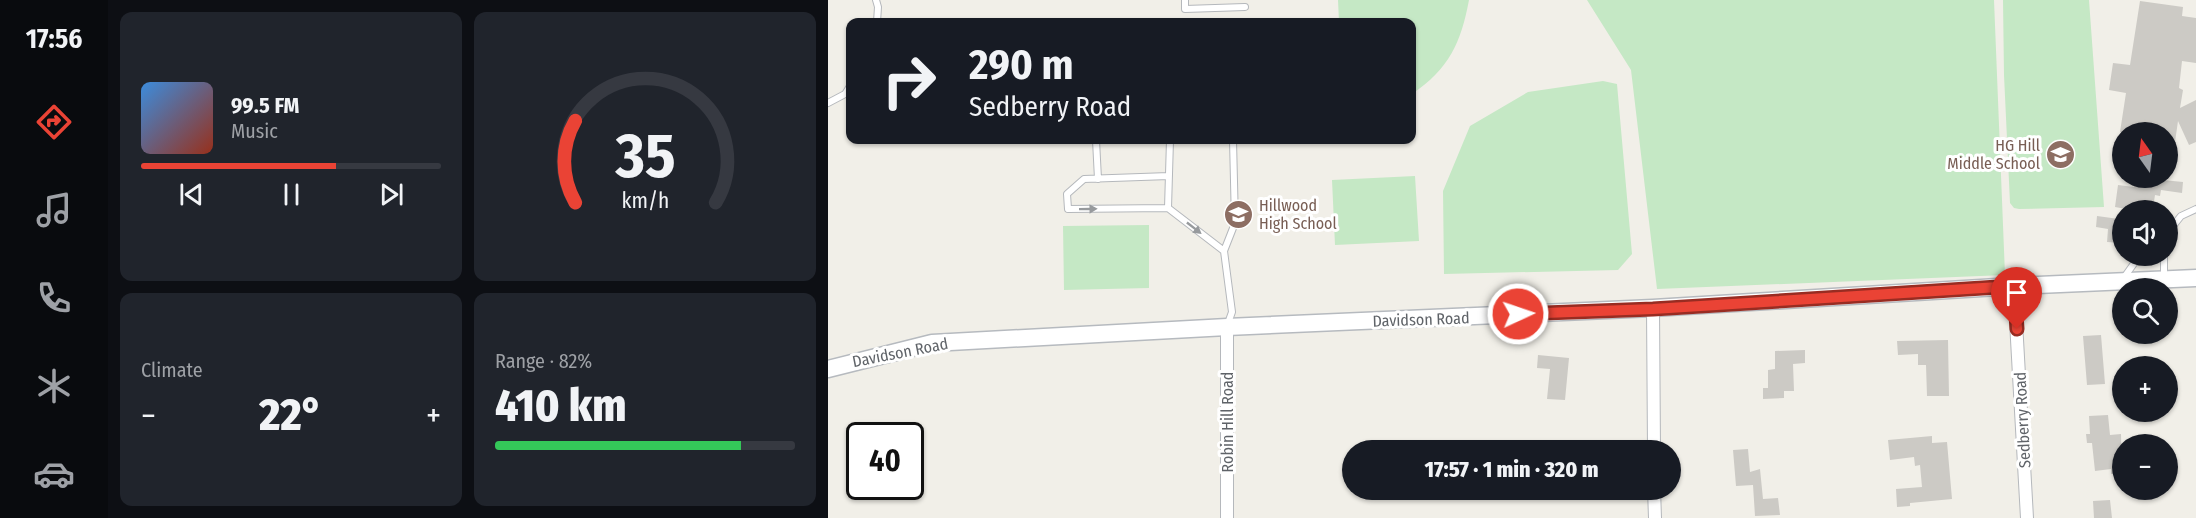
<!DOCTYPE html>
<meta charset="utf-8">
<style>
body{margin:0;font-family:"Fira Sans Condensed",sans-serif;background:#20242c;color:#f1f3f6;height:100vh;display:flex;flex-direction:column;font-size:22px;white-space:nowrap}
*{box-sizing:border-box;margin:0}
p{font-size:20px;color:#9ea1a6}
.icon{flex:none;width:33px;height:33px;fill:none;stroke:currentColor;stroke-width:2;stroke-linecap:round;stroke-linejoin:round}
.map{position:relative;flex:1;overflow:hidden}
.drawer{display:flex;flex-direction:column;gap:12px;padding:12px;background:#0d0f14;width:720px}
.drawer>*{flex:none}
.guide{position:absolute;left:18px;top:18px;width:570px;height:126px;border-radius:12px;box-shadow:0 2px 4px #0004;background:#171b24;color:#f1f3f6;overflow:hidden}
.needle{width:39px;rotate:346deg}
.buttons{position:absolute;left:1284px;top:122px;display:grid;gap:12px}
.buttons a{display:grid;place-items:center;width:66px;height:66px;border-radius:50%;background:#171b24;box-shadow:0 2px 4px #0004;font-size:30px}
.speed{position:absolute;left:18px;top:422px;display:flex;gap:12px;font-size:30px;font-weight:700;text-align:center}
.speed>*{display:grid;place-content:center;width:78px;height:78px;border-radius:50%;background:#171b24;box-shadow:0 2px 4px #0004;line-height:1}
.speed .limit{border:3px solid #111;border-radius:9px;background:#fff;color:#111}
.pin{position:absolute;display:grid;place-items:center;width:51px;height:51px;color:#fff;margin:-62px -26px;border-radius:50% 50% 50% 0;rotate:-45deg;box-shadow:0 0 6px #0007}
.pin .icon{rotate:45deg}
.me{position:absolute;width:66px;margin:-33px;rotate:87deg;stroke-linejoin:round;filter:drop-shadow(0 0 4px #0008)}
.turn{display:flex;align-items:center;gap:21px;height:126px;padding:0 24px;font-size:27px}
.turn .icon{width:78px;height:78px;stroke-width:2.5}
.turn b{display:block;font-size:42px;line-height:51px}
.big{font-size:45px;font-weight:800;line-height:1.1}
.drawer .widget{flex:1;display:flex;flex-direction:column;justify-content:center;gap:9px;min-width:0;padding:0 21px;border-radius:12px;background:#20242c}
.drawer .dial{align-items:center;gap:0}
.dial svg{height:156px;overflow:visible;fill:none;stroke:#363941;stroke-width:7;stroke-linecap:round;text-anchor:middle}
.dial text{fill:#f1f3f6;stroke:none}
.song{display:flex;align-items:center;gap:18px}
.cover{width:72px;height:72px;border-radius:9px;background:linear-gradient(135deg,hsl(210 70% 55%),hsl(10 70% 35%))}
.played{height:6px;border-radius:3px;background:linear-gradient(90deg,#ea4335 65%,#363941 65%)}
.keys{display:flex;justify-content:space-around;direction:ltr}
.heat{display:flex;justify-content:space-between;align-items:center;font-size:33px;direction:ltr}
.charge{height:9px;border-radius:4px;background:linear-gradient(90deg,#34c759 82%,#363941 0)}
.drawer .tiles{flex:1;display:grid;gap:12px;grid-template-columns:repeat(2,1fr)}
.trip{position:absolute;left:514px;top:440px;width:339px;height:60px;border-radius:30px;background:#171b24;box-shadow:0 2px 4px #0004;font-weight:800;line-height:60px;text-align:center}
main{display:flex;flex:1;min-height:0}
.menu{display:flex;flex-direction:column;width:108px;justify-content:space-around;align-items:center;background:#090b0e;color:#9ea1a6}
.menu .icon{width:42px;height:42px}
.menu .active{color:#ea4335}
.menu b{font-size:27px;color:#f1f3f6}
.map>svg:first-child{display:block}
</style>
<main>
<nav class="menu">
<b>17:56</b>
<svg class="icon active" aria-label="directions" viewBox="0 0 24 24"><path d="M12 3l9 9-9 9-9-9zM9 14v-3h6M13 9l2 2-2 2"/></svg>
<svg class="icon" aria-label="music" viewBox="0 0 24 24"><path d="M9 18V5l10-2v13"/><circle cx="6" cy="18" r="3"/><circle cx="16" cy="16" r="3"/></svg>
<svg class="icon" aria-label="phone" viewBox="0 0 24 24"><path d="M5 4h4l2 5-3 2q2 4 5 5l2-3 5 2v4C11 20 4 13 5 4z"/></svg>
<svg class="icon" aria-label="climate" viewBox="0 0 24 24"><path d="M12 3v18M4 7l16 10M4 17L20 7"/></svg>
<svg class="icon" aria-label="car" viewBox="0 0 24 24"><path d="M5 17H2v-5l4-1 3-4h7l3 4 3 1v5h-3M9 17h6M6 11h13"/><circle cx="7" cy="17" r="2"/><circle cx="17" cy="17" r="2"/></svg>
</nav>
<section class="drawer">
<div class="tiles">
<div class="widget">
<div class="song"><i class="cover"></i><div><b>99.5 FM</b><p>Music</p></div></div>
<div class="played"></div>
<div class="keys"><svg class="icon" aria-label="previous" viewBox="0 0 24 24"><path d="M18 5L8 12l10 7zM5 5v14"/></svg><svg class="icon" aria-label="pause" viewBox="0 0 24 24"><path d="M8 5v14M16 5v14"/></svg><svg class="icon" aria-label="next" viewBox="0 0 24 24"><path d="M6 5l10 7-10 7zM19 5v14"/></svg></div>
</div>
<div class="widget dial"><svg viewBox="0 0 100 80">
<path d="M14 69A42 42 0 1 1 86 69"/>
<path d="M14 69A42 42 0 0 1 14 27" stroke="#ea4335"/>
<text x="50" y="56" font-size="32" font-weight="700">35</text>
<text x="50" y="72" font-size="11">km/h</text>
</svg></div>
<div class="widget"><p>Climate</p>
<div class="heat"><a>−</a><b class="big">22°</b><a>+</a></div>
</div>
<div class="widget"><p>Range · 82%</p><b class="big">410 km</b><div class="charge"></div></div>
</div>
</section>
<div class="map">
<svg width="1368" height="518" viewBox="0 0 1368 518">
<rect width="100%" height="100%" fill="#f1efe8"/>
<path fill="#c5e8c5" d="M510 0H641C633 43 621 69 584 94V22H511Z
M759 0H1166L1177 275 829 289 803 70Z
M1175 0H1261L1276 207 1191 209 1186 208 1182 203 1176 75Z
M775 81 789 84 804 254 790 270 616 274 615 191 642 126 700 92Z
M587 176 591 241 507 245 504 180Z
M321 225V288L236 290 235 226Z"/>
<path fill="#cccac5" d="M1312 1 1355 7 1354 16 1368 18V63L1354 61 1351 88 1355 90 1352 108 1368 100V142L1361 145 1350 121 1345 156H1340V132H1292L1298 93 1281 90 1285 63 1302 65Z
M1308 177H1336L1335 180 1355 182 1354 193 1333 190 1332 196 1327 195 1325 208 1298 205V209L1287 207 1290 185 1306 187Z
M1269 216 1291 219 1290 232H1294V243L1279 242 1280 229 1268 227Z
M1273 335 1277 384 1259 385 1255 336Z
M1120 340 1121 396H1099L1098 365H1090V354L1070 355 1069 341Z
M977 350V363L965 364 966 391H956V398L935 399V388H940V370L947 369V351Z
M710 355 741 358 737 400 719 399 722 369 709 368Z
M1280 415 1282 435 1293 434 1294 473 1283 474V469L1267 471 1264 443H1259L1258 434H1262L1261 416Z
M1104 436V443L1119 442 1124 499 1082 503V506L1069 507 1068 489 1094 487 1092 465 1087 466 1086 457 1062 460 1060 440Z
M920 449 922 472 932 469 935 499 950 498 952 515 927 516 925 485 908 486 905 450Z
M1282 500 1284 518H1266L1265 501Z"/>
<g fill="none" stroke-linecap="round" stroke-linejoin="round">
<defs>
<path id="lane" d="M48 0 50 7 49 22
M357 0V9L417 7
M0 103 17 94 22 86
M268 140 270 179
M342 140 340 208 396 251
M340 208 240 209 239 194 256 179 341 176
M1340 232 1353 216 1368 209
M1336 255V278
M1295 279 1312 255
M399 326 404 312 396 251 407 223 405 140"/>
<path id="street" d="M1186 286 1199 518
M825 308 826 450
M399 327V518
M826 489 827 518"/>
<path id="secondary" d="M0 369 104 343 399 327 825 308 1186 286 1368 278"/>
</defs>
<use href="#lane" stroke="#b5b8bc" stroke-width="8"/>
<use href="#street" stroke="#b5b8bc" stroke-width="14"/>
<use href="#secondary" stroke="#b6babf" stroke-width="19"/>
<use href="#lane" stroke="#fff" stroke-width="6"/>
<use href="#street" stroke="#fff" stroke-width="12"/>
<use href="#secondary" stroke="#fff" stroke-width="16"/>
</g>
<defs><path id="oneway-solid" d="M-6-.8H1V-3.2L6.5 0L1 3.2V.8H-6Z" transform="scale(1.5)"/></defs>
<g fill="#979a9d">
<use href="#oneway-solid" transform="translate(260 209) rotate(-1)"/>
<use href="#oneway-solid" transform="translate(366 228) rotate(38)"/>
</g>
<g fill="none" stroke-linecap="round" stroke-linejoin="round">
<defs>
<path id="route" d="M690 314 825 309 1186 286 1189 329"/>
</defs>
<use href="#route" stroke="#982c22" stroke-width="15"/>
<use href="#route" stroke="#ea4335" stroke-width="10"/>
</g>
<defs>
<symbol id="school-disc" viewBox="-11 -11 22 22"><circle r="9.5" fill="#8d6e63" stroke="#fff"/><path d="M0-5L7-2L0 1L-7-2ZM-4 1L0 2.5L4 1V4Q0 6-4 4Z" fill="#fff"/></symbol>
</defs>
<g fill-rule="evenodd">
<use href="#school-disc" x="1216" y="138" width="33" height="33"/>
<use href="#school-disc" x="394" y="198" width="33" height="33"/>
</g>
<g text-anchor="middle" stroke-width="6" stroke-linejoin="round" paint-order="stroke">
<g font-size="16" fill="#785e54" stroke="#fff" text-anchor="end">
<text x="1212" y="151">HG Hill<tspan x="1212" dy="18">Middle School</tspan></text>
<text x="431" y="211" text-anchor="start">Hillwood<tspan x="431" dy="18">High School</tspan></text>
</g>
<g font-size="16" fill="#5f6368" stroke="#fff">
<text transform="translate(593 319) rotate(-2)" y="6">Davidson Road</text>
<text transform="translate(72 352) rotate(-11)" y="6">Davidson Road</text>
<text transform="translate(1194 420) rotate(-93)" y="6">Sedberry Road</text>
<text transform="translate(399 422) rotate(-90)" y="6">Robin Hill Road</text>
</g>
</g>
</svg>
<div class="buttons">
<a><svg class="needle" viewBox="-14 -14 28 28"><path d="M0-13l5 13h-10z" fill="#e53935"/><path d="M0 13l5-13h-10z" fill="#9ea1a6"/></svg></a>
<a><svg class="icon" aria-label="sound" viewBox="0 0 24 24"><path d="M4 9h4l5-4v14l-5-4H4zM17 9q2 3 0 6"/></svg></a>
<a><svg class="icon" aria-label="search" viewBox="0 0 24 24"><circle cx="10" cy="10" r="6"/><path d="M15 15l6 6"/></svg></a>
<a>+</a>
<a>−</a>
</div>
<div class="speed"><div class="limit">40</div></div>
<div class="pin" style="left:1189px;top:329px;background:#d93025"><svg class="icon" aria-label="arrive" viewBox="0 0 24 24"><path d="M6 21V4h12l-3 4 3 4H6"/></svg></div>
<svg class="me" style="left:690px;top:314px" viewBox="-20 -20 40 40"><circle r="17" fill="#ea4335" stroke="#fff" stroke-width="3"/><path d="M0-11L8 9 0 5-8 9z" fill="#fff"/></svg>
<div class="trip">17:57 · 1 min · 320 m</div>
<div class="guide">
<div class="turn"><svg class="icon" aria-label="right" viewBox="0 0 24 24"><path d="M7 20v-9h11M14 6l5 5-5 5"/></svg><div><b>290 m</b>Sedberry Road</div></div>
</div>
</div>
</main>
